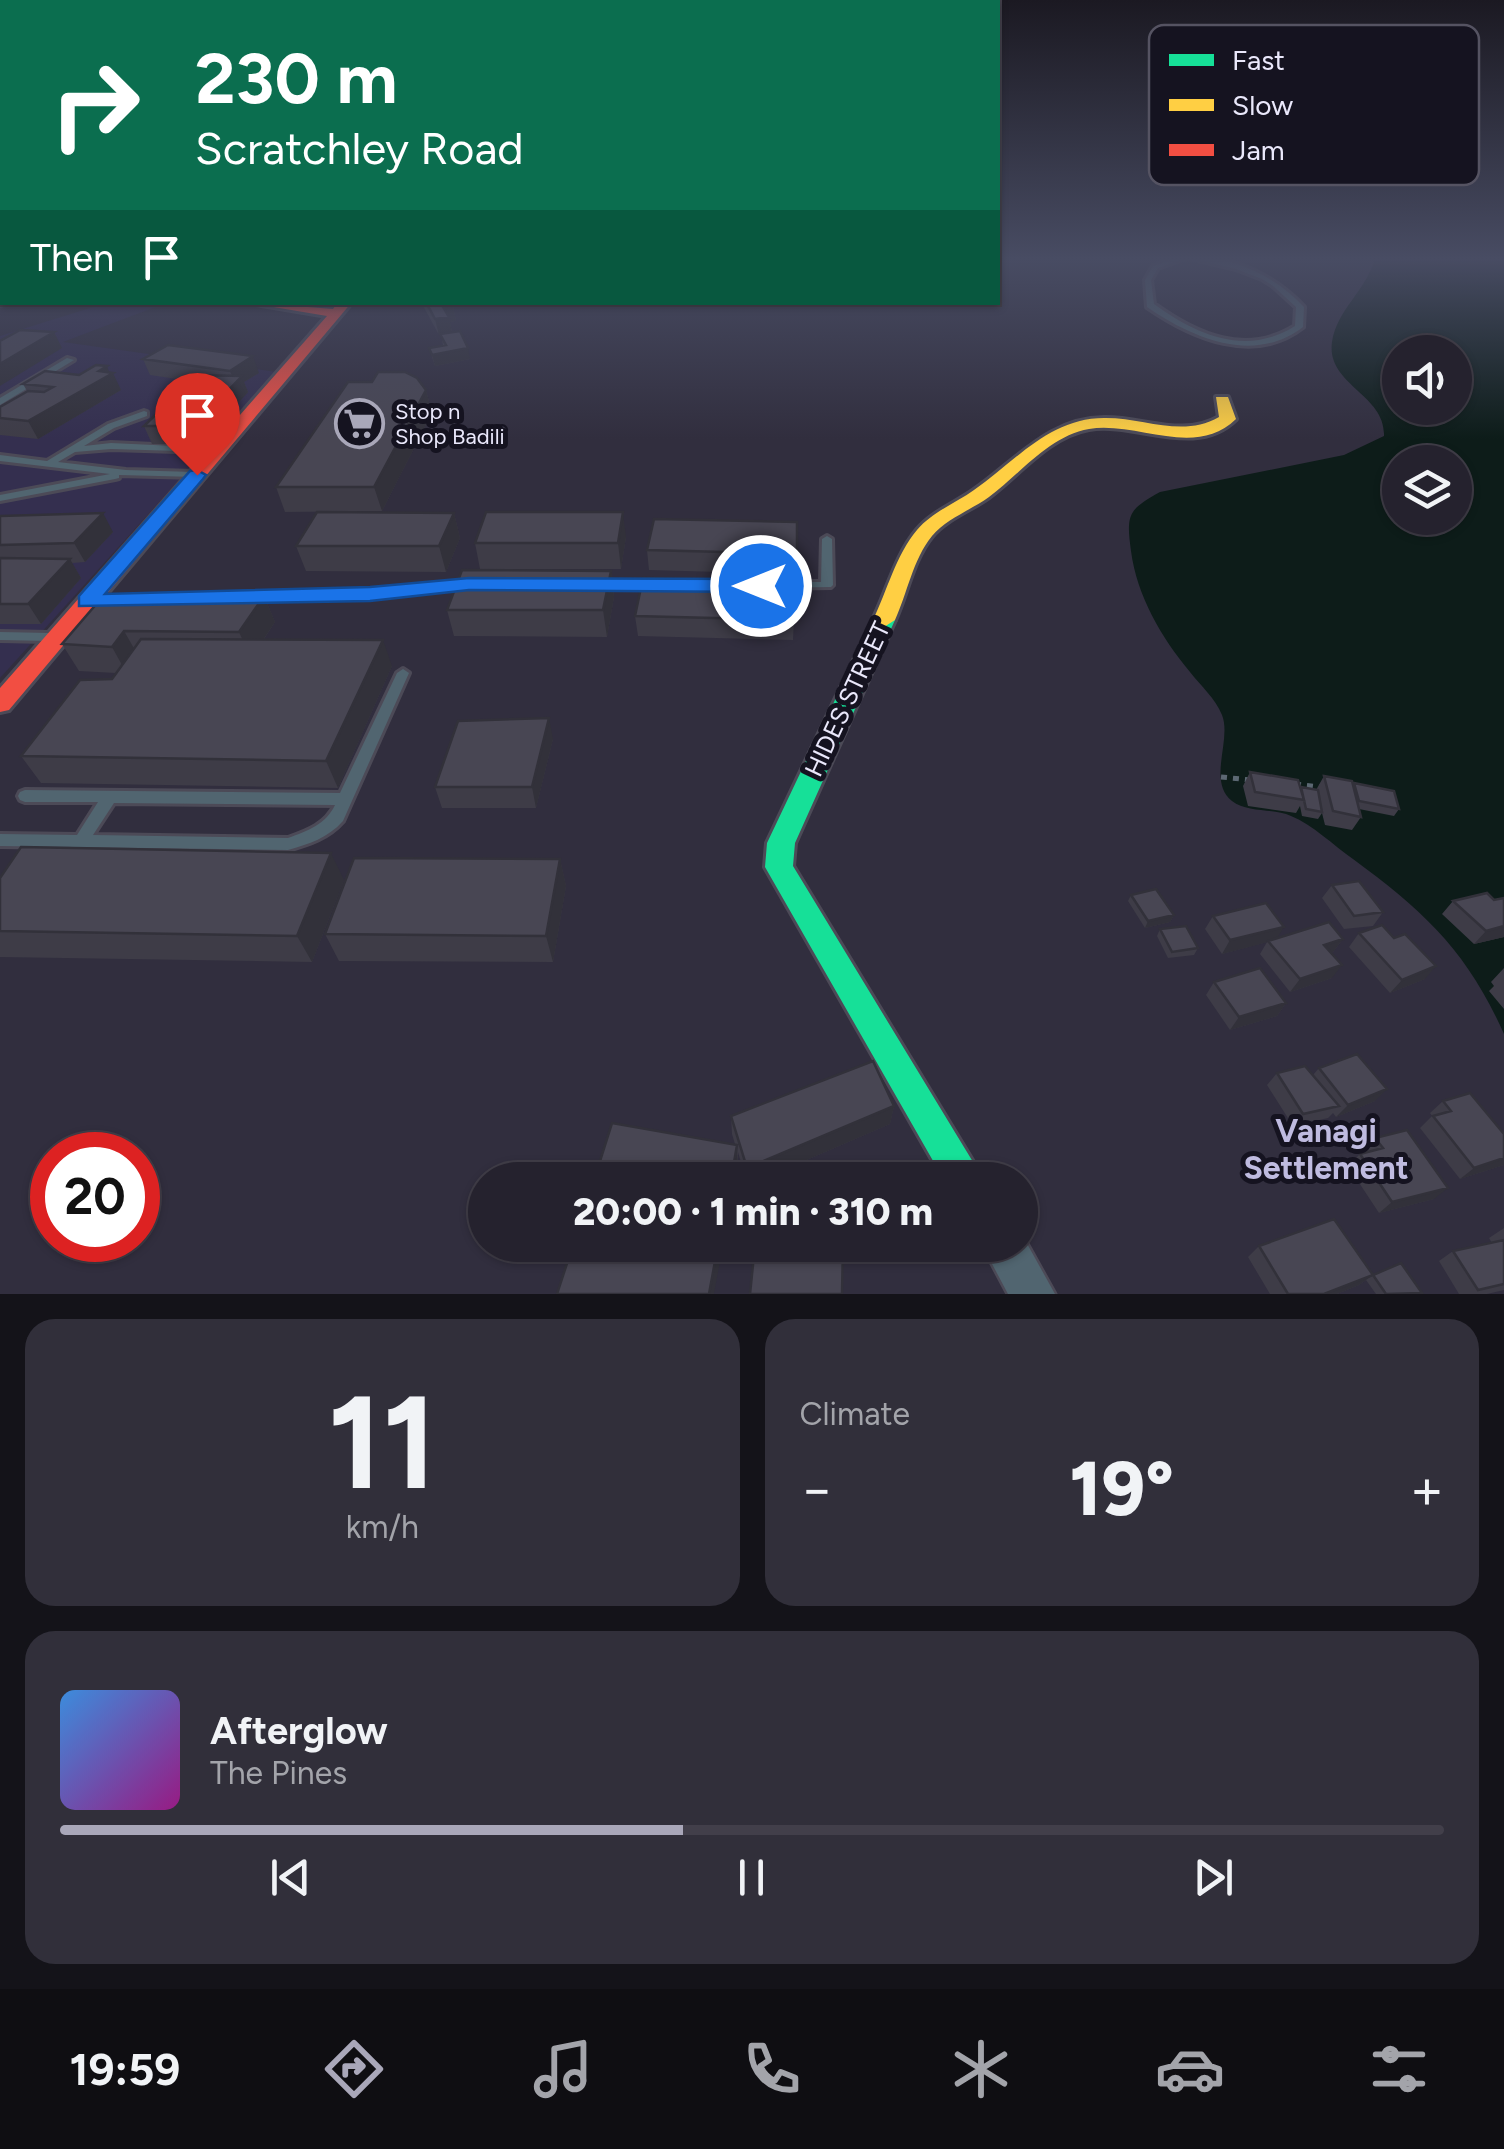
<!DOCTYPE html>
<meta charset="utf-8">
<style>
body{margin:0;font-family:Figtree,sans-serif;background:#312f3a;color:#f1f3f6;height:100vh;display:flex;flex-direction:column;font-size:38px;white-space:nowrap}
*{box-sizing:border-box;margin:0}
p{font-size:32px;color:#a3a4aa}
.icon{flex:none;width:55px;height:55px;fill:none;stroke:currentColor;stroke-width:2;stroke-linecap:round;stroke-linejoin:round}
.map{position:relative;height:1294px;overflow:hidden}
.drawer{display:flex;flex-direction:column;gap:25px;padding:25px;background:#141319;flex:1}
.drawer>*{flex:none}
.hud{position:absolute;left:0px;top:0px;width:1000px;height:305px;box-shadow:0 2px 8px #0004,0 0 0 2px #423f4a;background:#0b6e4f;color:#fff;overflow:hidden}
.buttons{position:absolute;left:1382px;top:335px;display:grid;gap:20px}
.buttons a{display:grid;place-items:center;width:90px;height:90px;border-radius:50%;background:#25222e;box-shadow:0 2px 8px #0004,0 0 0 2px #423f4a;font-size:50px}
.speed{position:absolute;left:30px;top:1132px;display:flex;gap:20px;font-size:50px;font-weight:700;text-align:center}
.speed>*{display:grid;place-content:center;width:130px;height:130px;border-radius:50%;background:#25222e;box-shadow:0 2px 8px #0004,0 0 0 2px #423f4a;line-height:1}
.speed .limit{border:15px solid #d22;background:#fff;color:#111}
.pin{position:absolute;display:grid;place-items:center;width:85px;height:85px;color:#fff;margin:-102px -42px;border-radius:50% 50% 50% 0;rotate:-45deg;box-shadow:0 0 10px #0007}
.pin .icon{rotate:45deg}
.me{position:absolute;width:110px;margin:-55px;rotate:270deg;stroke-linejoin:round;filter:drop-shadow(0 0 8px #0008)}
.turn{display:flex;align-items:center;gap:35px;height:210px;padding:0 30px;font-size:45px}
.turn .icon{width:130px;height:130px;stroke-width:2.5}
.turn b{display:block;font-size:70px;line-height:85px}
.then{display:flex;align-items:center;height:95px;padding:0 30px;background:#0003;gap:20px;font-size:38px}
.big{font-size:75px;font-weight:800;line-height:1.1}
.drawer .tile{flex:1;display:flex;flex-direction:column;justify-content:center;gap:15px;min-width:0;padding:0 35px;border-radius:30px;background:#312f3a}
.drawer .dial{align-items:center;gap:0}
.dial b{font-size:130px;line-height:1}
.song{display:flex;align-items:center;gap:30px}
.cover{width:120px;height:120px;border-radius:15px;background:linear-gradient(135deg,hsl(210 70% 55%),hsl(310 70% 35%))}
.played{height:10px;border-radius:5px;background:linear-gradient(90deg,#a9a7b9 45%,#423f4a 45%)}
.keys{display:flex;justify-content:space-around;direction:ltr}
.heat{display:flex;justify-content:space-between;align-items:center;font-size:55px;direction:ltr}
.drawer .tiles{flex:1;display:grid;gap:25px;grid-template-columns:1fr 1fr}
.tile:last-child{grid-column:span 2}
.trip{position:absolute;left:468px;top:1162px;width:570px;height:100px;border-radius:50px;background:#25222e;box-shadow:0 2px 8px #0004,0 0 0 2px #423f4a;font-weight:800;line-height:100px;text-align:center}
.menu{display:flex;height:160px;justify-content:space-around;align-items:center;background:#0f0e12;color:#a3a4aa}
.menu .icon{width:70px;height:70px}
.menu .selected{color:#a9a7b9}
.menu b{font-size:45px;color:#f1f3f6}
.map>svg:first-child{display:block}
</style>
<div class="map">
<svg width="1504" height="1294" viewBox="0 0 1504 1294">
<rect width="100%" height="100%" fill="#312e3e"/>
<path fill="#342f4f" d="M106 303H166L63 342 277 372 0 678V336Z"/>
<path fill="#0d1c19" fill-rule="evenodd" d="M1375 258H1504V1034C1467 951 1425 912 1353 859 1333 845 1313 825 1291 816 1273 808 1247 813 1232 801 1207 781 1232 740 1222 715 1215 698 1201 686 1190 672 1161 637 1137 596 1131 551 1126 514 1128 510 1160 492L1344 455 1384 436C1386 394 1326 385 1332 342 1337 309 1367 290 1375 258ZM1400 352H1455V408H1400ZM1400 462H1455V518H1400Z"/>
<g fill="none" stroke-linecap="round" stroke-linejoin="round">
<defs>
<path id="lane" d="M1178 258H1186L1158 268 1151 280 1154 304C1197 335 1246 357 1295 326L1296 307 1273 286 1262 279 1236 269 1190 258C1232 255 1275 276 1304 307L1303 327C1254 365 1192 338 1147 307L1145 280 1153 266Z
M67 358 74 360 0 405V398Z
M144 411 147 412V416L114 428 84 446 111 443 175 446 180 449 178 451 111 449 75 452 58 462 126 470 194 472 197 473V477L119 475V478L115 479 0 501V495L110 474 0 461V455L47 461 108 424Z
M827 536 832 539 833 585 831 587 772 588 770 586 776 582H821L822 539Z
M471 581 475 582 477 584 475 586 371 598 247 601 241 597 247 593 371 590Z
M596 581H656L662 585 656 589 592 587 590 585Z
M0 632 49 633 55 637 49 641 0 640Z
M403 669 409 673 343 821C328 838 309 844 288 850L0 846V834L77 835 98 802H25L20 800 18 796 20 792 25 790 340 793 397 673ZM114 803 335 805C326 824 308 831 288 838L93 835Z"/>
<path id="street" d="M0 297 2 302 7 304 0 305Z
M1020 1231 1055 1294H1008L982 1245H1020Z"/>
<path id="fast" d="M884 613 895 620 795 843 793 866 984 1180H944L765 867 767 843 873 620Z"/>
<path id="slow" d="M1216 397H1228L1236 419C1195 459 1137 421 1089 429 1049 436 1020 474 989 497 971 510 946 519 932 536 913 559 907 594 895 620L884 627 876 625 873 620C887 591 896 555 917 530 932 512 956 503 974 490 1016 461 1050 417 1106 418 1145 418 1183 438 1219 417Z"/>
<path id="jam" d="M243 302 333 309 338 302H352L9 710 0 712V688L327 316Z"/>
</defs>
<use href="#lane" stroke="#4c4a57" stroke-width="6"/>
<use href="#street" stroke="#4c4a57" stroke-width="5"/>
<use href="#fast" stroke="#4c4a57" stroke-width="6"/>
<use href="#slow" stroke="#4c4a57" stroke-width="6"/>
<use href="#jam" stroke="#4c4a57" stroke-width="6"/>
<path stroke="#5c6873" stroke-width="5" stroke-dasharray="6 6" stroke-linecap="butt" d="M1221 777 1251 780
M1295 784 1320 787"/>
<use href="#lane" fill="#516570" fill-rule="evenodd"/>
<use href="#street" fill="#516570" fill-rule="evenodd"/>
<use href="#fast" fill="#16e098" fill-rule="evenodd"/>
<use href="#slow" fill="#ffcf43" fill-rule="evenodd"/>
<use href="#jam" fill="#f24e42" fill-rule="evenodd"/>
</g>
<path fill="#3e3c47" d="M421 302H473L453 306 456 321 450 322 452 332 470 359 435 366 429 348 443 345 441 335H439Z
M143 359 259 373 244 382 248 392 202 444H152L144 426 190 381 150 375Z
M110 372 121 390 38 439 0 435V407L27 391 23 384 79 375Z
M426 390 432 413 382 511 285 512 276 487Z
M454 513 460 538 446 572 306 571 296 546Z
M0 516 113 532 85 562 72 563 81 578 41 624H0Z
M797 522 796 574 649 570 647 550Z
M626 537 621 569H480L475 543Z
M611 571 614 597 607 637 454 636 447 610Z
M264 596 275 622 264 639 392 666 338 788 41 783 21 756 112 679 116 673 79 671 62 644Z
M635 616 794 620 793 640 638 636Z
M553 739 536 808H442L435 787Z
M1250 772 1300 789 1316 790 1324 776 1353 785 1354 783 1399 809 1394 816 1359 809 1361 817 1352 830 1325 825 1322 813 1318 819 1302 816 1300 806 1296 813 1248 806 1243 786Z
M560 859 566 886 553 962 339 961 325 934Z
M0 878 344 880 312 962 0 957Z
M1332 885 1383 912 1373 926 1344 929 1322 898Z
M1131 895 1174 915 1170 922 1145 928 1128 901Z
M1504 898V937L1474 944 1442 914 1453 901 1494 900Z
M1213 916 1277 938 1343 939 1333 952 1331 953 1332 978 1290 992 1260 954 1267 942 1222 954 1205 929Z
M1160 929 1198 948 1194 955 1168 958 1157 936Z
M1359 933 1425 979 1390 993 1349 947Z
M1504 968V1009L1489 991 1494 986 1491 982Z
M1214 982 1286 1003 1277 1016 1230 1030 1206 995Z
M1319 1068 1375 1101 1336 1117 1333 1113 1328 1118 1293 1126 1267 1085 1277 1073 1313 1075Z
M1443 1101 1504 1165 1460 1179 1420 1128 1432 1116 1430 1113Z
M894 1106 890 1124 760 1180H746L738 1152V1168L736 1180H594L735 1144 732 1134 731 1116Z
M1375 1138 1434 1199 1379 1213 1348 1166 1360 1154 1366 1153 1363 1150Z
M1504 1228V1290L1487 1294H1459L1439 1261 1453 1251 1492 1243 1489 1238Z
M1259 1246 1373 1275 1420 1294H1376L1366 1280 1359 1285 1337 1294H1270L1248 1257Z"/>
<path fill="#32313a" d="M447 302H473L453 306 456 321 450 322 452 333 439 335 435 319Z
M54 332 62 348 0 386V364Z
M468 348 470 359 435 366 432 355Z
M253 356 259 373 244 382 248 392 202 444 194 426 235 383 230 371Z
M107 366 110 374 113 373 121 390 38 439 28 421Z
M426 390 432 413 382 511 374 487Z
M623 512 626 537 621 569 618 543Z
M103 513 113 532 85 562 74 543Z
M454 513 460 538 446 572 439 546Z
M70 559 81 578 41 624 28 604Z
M611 571 614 597 607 637 603 610Z
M264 596 275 622 251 658 239 632Z
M124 631 139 657 127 674 112 647Z
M383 640 392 666 338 788 326 761Z
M549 718 553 739 536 808 532 787Z
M331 853 344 880 312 962 297 936Z
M560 859 566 886 553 962 546 936Z
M1174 915 1170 922 1145 928 1148 921Z
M1504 926V937L1474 944 1486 931Z
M1284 927 1276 940 1222 954 1230 940Z
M1343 939 1333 952 1314 958 1324 945Z
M1342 965 1332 978 1290 992 1300 979Z
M1436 966 1425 979 1390 993 1402 980Z
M1286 1003 1277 1016 1230 1030 1239 1017Z
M1387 1089 1375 1101 1336 1117 1348 1105Z
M894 1106 890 1124 760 1180H747V1168Z
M737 1145 738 1168 736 1180H731Z
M1504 1158V1165L1460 1179 1474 1168Z
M1448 1188 1434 1199 1379 1213 1392 1202Z
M718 1245H723L714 1294H709Z
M1373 1275 1359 1285 1337 1294H1324Z"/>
<path fill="#484653" stroke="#32313a" stroke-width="2.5" d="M426 302H451L453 305 443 307 449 317 435 319Z
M20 330 54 332 0 364V341Z
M460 331 468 348 432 355 429 348 446 345 440 334Z
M168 345 253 356 230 371 143 359Z
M96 365 107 366 99 371 113 373 28 421 0 418V407L28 391 44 392 53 387 23 384 45 371 79 375Z
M378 372H405L417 378 426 390 374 487H276L348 382H372Z
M196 375 242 376 194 426H144Z
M317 512 454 513 439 546H296Z
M486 512H623L618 543H475Z
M103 513 74 543 0 545V516Z
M654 519 797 522V554L647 550Z
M0 558 70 559 28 604H0Z
M462 570 611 571 603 610H447Z
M643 578 794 581V620L635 616Z
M105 594 264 596 239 632 124 631 112 647 62 644Z
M141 639 383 640 326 761 21 756 80 680 112 679Z
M549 718 532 787H435L458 721Z
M1250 772 1298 780 1304 800 1255 792Z
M1324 776 1352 781 1361 817 1333 811Z
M1354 783 1394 791 1399 809 1359 801Z
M1301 787 1318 790 1322 812 1306 809Z
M21 847 331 853 297 936 0 931V878Z
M354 858 560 859 546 936 325 934Z
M1359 881 1383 912 1354 916 1332 885Z
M1156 889 1174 915 1148 921 1131 895Z
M1487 893 1494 900 1504 898V926L1486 931 1453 901Z
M1266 903 1284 927 1230 940 1213 916Z
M1329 922 1343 939 1324 945 1342 965 1300 979 1268 941Z
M1382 925 1394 938 1405 934 1436 966 1402 980 1359 933Z
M1186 926 1198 948 1172 952 1160 929Z
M1260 968 1286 1003 1239 1017 1214 982Z
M1357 1054 1387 1089 1348 1105 1319 1068Z
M873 1061 894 1106 747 1168 731 1116Z
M1305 1066 1339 1106 1303 1114 1277 1073Z
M1470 1093 1504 1134V1158L1474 1168 1433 1116 1451 1111 1443 1101Z
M612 1123 737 1145 731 1180H594Z
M1407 1130 1448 1188 1392 1202 1360 1154 1383 1148 1375 1138Z
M1334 1219 1373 1275 1324 1294H1288L1259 1246Z
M1504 1240V1284L1478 1290 1453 1251Z
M573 1245H718L709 1294H557Z
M755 1245H843L842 1294H750Z
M1401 1263 1422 1293 1386 1294 1373 1275Z"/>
<linearGradient id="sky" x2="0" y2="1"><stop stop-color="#1b1922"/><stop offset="0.59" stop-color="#484c63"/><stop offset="1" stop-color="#484c63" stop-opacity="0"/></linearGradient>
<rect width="1504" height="439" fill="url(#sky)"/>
<path fill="#1a73e8" stroke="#114b97" stroke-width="2.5" d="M197 470 206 475 203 479 105 594 370 587 469 578 761 579 771 586 761 592 469 590 370 601 79 606V596L190 471Z"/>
<defs>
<symbol id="supermarket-ring" viewBox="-11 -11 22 22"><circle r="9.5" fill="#151320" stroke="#a9a7b9" stroke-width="1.5"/><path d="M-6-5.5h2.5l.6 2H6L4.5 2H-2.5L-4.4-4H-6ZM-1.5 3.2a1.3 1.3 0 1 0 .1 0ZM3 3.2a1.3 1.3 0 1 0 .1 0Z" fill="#a9a7b9"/></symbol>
</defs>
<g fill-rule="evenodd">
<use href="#supermarket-ring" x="332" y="396" width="55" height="55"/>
</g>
<g text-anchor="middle" stroke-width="10" stroke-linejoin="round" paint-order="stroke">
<g font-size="22" fill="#eae8fb" stroke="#151320" text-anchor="start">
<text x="395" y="419">Stop n<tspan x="395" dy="25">Shop Badili</tspan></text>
</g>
<g font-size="25" fill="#eae8fb" stroke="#151320">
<text transform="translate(847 699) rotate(-65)" y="9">HIDES STREET</text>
</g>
<g font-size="32" font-weight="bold" fill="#bfbbe0" stroke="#151320">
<text x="1326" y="1142">Vanagi<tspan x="1326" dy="37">Settlement</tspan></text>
</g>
</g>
<rect x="1149" y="25" width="330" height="160" rx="15" fill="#151320" stroke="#555362" stroke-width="2.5"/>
<rect x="1169" y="54" width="45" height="12" fill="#16e098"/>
<rect x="1169" y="99" width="45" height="12" fill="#ffcf43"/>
<rect x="1169" y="144" width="45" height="12" fill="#f24e42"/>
<g font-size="28" fill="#eae8fb">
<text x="1232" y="70">Fast</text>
<text x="1232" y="115">Slow</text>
<text x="1232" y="160">Jam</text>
</g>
</svg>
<div class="buttons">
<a><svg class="icon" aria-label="sound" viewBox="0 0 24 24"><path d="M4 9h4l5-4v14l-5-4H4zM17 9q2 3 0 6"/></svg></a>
<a><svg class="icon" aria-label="layers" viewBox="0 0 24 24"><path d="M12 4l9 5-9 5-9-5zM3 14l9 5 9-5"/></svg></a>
</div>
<div class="speed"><div class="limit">20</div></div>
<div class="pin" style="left:197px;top:475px;background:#d93025"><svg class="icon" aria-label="arrive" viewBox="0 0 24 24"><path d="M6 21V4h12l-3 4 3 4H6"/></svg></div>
<svg class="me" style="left:761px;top:586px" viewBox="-20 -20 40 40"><circle r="17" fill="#1a73e8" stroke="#fff" stroke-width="3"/><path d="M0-11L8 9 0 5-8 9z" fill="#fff"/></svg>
<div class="trip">20:00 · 1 min · 310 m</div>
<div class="hud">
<div class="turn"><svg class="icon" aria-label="right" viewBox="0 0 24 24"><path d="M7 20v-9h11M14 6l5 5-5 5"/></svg><div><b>230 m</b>Scratchley Road</div></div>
<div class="then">Then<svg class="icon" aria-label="arrive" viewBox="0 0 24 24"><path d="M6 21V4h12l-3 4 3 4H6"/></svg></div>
</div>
</div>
<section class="drawer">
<div class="tiles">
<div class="tile dial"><b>11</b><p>km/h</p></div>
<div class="tile"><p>Climate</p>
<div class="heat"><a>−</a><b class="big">19°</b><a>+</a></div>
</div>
<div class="tile">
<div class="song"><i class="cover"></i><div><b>Afterglow</b><p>The Pines</p></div></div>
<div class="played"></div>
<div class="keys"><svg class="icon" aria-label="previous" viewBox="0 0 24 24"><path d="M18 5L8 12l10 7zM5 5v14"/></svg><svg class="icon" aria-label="pause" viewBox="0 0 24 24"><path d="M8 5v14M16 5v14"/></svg><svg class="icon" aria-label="next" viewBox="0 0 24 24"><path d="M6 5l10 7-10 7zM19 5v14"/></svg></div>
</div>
</div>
</section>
<nav class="menu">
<b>19:59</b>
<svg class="icon selected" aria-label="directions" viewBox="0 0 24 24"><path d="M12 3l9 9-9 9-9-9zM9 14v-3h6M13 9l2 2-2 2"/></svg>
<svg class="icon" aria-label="music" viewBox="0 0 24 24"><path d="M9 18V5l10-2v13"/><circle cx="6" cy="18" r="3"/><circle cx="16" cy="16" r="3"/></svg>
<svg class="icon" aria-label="phone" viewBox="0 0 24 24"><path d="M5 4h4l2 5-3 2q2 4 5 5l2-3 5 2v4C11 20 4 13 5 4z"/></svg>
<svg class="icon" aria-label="climate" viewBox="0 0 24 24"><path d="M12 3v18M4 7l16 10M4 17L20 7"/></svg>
<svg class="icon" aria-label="car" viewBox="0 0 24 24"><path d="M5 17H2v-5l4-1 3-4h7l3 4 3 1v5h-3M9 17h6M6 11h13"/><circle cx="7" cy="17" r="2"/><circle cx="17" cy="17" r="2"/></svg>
<svg class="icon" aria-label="filters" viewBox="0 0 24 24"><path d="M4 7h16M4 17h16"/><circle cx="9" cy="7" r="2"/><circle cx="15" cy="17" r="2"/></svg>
</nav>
